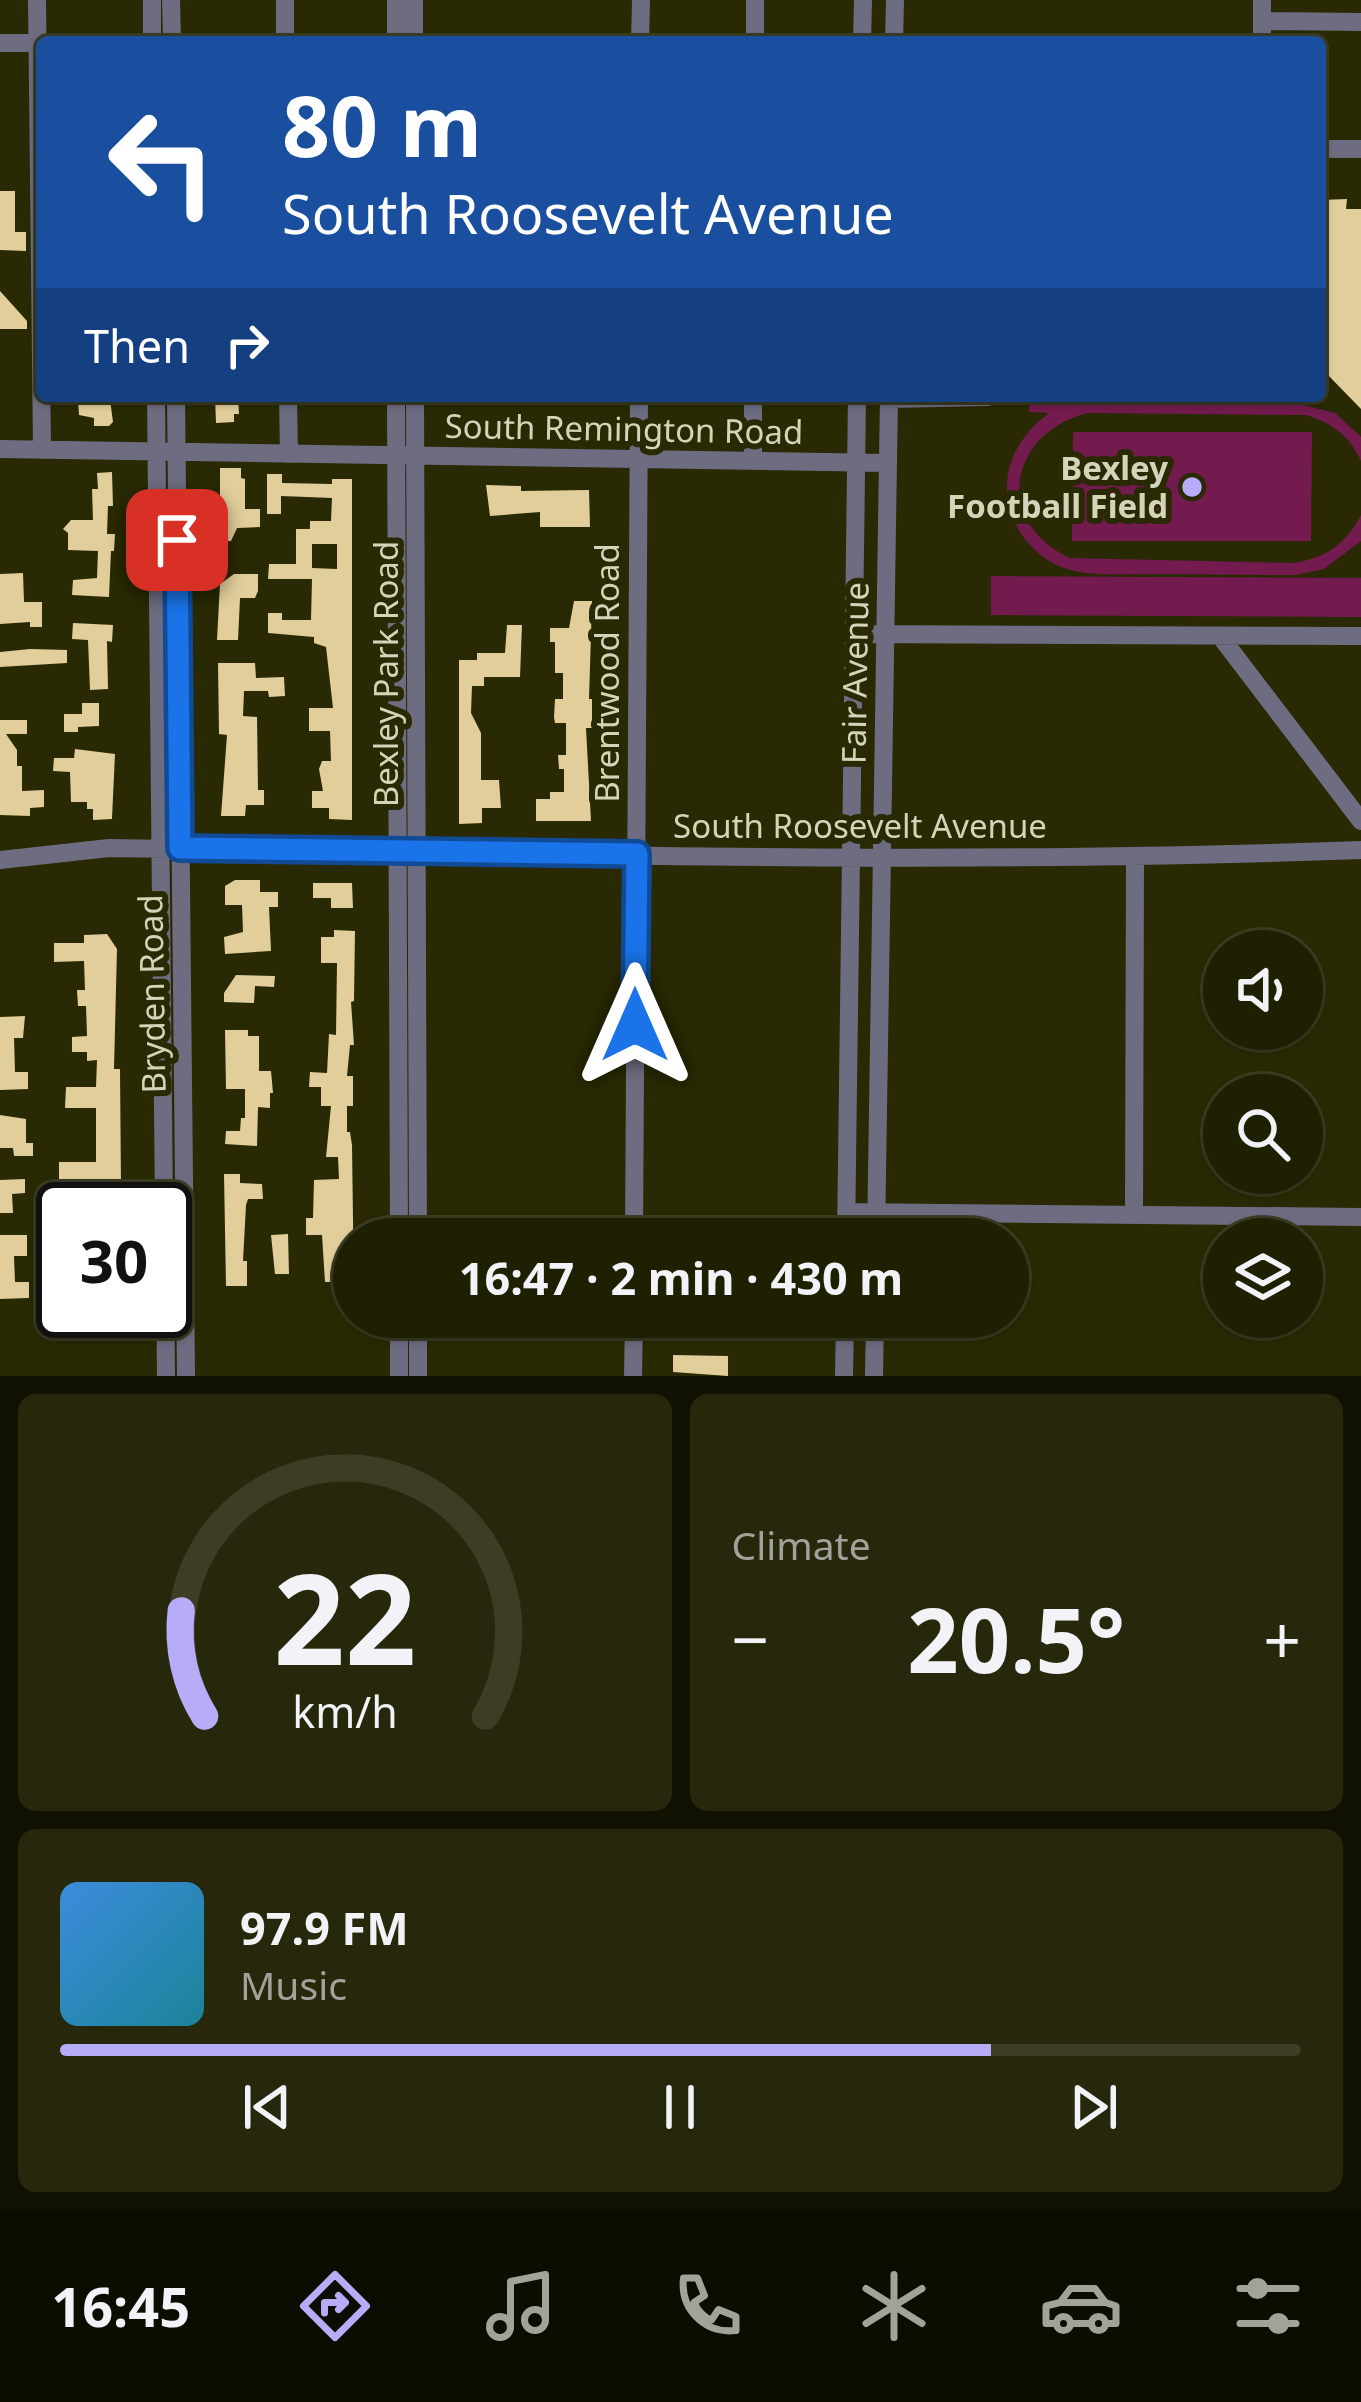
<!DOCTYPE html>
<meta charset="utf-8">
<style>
body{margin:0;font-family:"Noto Sans",sans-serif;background:#27270c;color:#f1f3f6;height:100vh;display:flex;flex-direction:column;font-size:45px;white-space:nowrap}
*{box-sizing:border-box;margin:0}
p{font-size:39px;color:#a1a299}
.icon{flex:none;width:66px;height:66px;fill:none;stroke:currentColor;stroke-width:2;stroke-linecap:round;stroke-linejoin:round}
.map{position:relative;height:1376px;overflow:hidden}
.side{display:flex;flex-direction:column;gap:18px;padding:18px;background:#111101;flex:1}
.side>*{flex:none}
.hud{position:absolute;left:36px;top:36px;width:1290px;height:366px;border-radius:12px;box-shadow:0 3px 9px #0004,0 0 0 3px #3c3d24;background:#1a4fa0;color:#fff;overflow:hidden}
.controls{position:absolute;left:1203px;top:930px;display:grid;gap:24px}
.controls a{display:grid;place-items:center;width:120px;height:120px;border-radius:50%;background:#1f1f02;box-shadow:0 3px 9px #0004,0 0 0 3px #3c3d24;font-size:60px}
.speed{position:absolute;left:36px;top:1182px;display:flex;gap:24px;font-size:60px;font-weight:700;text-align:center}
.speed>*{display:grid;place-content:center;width:156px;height:156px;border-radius:50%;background:#1f1f02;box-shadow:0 3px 9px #0004,0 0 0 3px #3c3d24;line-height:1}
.speed .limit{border:6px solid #111;border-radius:18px;background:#fff;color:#111}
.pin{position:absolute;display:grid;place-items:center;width:102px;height:102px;color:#fff;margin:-51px;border-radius:24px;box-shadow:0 6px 18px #0006}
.me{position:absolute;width:132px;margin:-66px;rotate:0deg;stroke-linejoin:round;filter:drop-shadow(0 0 9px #0008)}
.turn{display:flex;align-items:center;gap:42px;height:252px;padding:0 48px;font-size:54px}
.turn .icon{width:156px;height:156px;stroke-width:2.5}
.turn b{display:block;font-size:84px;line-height:102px}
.then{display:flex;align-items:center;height:114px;padding:0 48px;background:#0003;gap:24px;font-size:45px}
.big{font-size:90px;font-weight:700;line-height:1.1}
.side .card{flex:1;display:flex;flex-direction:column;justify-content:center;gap:18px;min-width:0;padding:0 42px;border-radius:18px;background:#27270c}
.side .dial{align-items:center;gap:0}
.dial svg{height:312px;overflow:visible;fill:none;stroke:#3c3d24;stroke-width:7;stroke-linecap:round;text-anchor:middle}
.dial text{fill:#f1f3f6;stroke:none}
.song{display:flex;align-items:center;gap:36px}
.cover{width:144px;height:144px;border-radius:18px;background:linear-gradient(135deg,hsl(210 70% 55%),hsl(190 70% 35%))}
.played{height:12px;border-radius:6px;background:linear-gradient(90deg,#b6acf8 75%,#3c3d24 75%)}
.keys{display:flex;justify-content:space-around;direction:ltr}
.heat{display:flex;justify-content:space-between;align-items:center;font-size:66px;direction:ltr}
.side .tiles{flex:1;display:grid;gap:18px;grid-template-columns:1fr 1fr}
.card:last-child{grid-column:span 2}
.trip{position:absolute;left:333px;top:1218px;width:696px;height:120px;border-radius:60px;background:#1f1f02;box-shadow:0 3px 9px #0004,0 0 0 3px #3c3d24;font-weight:700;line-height:120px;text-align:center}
.dock{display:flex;height:192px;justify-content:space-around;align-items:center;background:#0c0c01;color:#a1a299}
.dock .icon{width:84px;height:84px}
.dock .on{color:#b6acf8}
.dock b{font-size:54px;color:#f1f3f6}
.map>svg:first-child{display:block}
</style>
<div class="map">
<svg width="1361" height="1376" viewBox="0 0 1361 1376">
<rect width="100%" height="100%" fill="#292903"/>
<path fill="#731b4e" d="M1029 396H1292V402L1335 413 1361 437V461C1350 436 1332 423 1306 415L1088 413C1009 432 992 522 1070 558L1293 563C1326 558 1345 545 1361 515V541L1324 569 1295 575C1245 575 1196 574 1146 574 1119 574 1090 577 1064 568 1034 557 1013 531 1008 500 1002 464 1022 433 1049 413L1029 412Z
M1073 432H1312L1311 541H1072Z
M991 576 1361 578V617L991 615Z"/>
<path fill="#e1ce9b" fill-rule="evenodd" d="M0 191H15V232H26V251L0 250Z
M1347 199 1346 209H1361V409L1327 374 1320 375V200Z
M0 291 27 321V329H0Z
M238 396 239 414H234V422L216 423 215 397Z
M110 399 113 422 109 426H94V418L79 415 78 400Z
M220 468H241V478L245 479V509H260V527L237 528 231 541H220Z
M112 472 113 506H108L107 534H115L114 551H111L109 597 72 595 73 580 97 578 98 551 68 550V533L63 529 71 520H93L92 489H98L97 473Z
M267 474H282V483L332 484V479H352V820L329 819V808H312V791H323L319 769 322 761H331L330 731H309V708H333L326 647 314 643V637L268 633V613H282V620H311L312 579H268L269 564H296V529H310V521H331L332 498 281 496V514H267ZM312 544H337V569L312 568Z
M486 485 521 486V491L589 490 590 527H540V512L490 516Z
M23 573 24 602H42V627H30V622L0 624V574Z
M234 574H258V591L255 598H240L238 640H217L220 584Z
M574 601H592L589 699H592V728H586L591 821H536V799H550V792H564V769H559L558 755H566V723H555L554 717 555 699H563V673H555V642H550V628H569Z
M73 623 113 625 112 642 107 641 108 689 90 690 88 640 72 639Z
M507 625H522L520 677H484V686H472L471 713 481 733V780H499L501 808H482V823L459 824V660H477V653H505Z
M30 649 67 650V663L0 667V652Z
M218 663H255L256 678 284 677 285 696 269 697 268 691H244L243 716 257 717 258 790H264V805H246L245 816H221L227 735 219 734Z
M82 703H99V726L78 727V732H64V714H82Z
M0 720H27V734H6L17 750V766H22V791L44 790V807L30 808V816L0 815Z
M75 749 115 754 112 819 93 820V809H87V802H71L70 772 53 771 54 758H74Z
M235 880H260V892H278V907H269L271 951 225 954 224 937 243 932 242 905H225V886Z
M313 883H352L353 908H331V898H313Z
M334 930 355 931 354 1001 351 1002 354 1045H350L347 1076H353V1106H347V1132H350L352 1145 354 1294H340L339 1282H325L322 1235H306V1218H313L314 1180 339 1179 338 1157H326L331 1106H321V1087H309L310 1072 327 1073 329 1034 336 1035 337 963H321V937H334Z
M107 934 117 949 114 1069H120L121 1187H117L118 1200 92 1201 91 1179H59V1162H96V1108H65L66 1087H96L97 1060 87 1061V1052H72V1037L87 1036 86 1006H78L77 990H85L84 961 54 962V943H84V935Z
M236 975 275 976 274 987 255 986 254 1003 224 1002V993Z
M25 1016 23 1038H14L15 1072H28V1089L0 1090V1017Z
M225 1030H248V1036H259V1071H271L273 1093H270V1108L258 1107 257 1146 225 1144 226 1131H240L241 1118H245V1089H226Z
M0 1115 26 1119V1143H33V1156H14L13 1148H0Z
M224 1174H240V1183L262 1184 263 1199H248L246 1205 243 1261H247V1286H226Z
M25 1179V1193L12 1194 13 1213H0V1180Z
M288 1234 289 1274H275L271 1235Z
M0 1235H27V1256H14L15 1282H29V1298L0 1299Z
M89 1311H120L121 1335H86L85 1314Z
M673 1355 728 1356V1376L673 1372Z"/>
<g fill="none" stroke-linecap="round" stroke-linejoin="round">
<path stroke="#6e6c80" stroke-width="18" d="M37 0 42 450
M152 0V42
M171 0 172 42
M285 0V42
M396 0V42
M414 0V42
M1262 21 1361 22
M640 42 641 0
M755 42V0
M862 42 863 0
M894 42 895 0
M1262 42V0
M0 43H42
M1320 149H1361
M156 396 164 1209
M176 396 186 1376
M288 396 289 454
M396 396 399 1239
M415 396 418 1239
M889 399 988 397
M0 449 888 463
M753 461V396
M854 634 1361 636
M1220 636 1361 821
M0 860 109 848C526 853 944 866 1361 850
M846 1212 1361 1217
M1134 1214 1135 857
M634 1239 639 396
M846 1239 857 396
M876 1239 889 396
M165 1270 166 1376
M399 1317V1376
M418 1317V1376
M633 1376 634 1317
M844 1376 845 1317
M874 1376 875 1317"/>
</g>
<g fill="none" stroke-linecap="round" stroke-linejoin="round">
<defs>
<path id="route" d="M177 540 180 848 637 854 635 1025"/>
</defs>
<use href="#route" stroke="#114b97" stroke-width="30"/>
<use href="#route" stroke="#1a73e8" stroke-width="21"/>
</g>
<circle fill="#b6acf8" stroke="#292903" stroke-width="4.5" cx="1192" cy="487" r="12"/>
<g text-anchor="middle" stroke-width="12" stroke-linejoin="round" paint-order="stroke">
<g font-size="33" fill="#d3d5bb" stroke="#292903">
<text transform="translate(624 429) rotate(1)" y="12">South Remington Road</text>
<text transform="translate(607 673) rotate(-90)" y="12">Brentwood Road</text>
<text transform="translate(855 673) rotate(-89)" y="12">Fair Avenue</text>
<text transform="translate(386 674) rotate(-90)" y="12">Bexley Park Road</text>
<text x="860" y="838">South Roosevelt Avenue</text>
<text transform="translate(152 994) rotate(-91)" y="12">Bryden Road</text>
</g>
<g font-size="33" font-weight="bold" fill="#d3d5bb" stroke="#292903" text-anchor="end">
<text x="1168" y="480">Bexley<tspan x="1168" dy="38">Football Field</tspan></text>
</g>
</g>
</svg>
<div class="controls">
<a><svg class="icon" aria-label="sound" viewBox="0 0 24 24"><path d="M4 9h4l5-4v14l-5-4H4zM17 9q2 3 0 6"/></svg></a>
<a><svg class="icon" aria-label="search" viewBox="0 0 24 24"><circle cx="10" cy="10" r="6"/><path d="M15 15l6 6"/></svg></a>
<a><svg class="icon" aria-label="layers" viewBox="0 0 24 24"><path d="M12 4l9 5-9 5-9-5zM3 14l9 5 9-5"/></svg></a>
</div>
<div class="speed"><div class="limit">30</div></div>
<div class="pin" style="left:177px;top:540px;background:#d93025"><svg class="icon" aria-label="arrive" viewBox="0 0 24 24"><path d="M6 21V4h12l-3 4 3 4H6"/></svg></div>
<svg class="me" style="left:635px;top:1025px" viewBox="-20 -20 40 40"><path d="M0-17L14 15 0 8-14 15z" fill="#1a73e8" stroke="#fff" stroke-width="4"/></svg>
<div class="trip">16:47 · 2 min · 430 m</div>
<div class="hud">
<div class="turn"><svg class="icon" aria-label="left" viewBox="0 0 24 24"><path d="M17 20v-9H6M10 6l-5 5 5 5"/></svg><div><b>80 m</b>South Roosevelt Avenue</div></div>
<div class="then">Then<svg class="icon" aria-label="right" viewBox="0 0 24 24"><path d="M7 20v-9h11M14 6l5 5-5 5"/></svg></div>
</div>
</div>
<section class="side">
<div class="tiles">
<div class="card dial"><svg viewBox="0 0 100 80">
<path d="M14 69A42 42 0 1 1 86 69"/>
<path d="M14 69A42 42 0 0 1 8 42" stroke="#b6acf8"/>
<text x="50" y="56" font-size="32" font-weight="700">22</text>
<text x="50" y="72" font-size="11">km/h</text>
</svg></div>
<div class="card"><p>Climate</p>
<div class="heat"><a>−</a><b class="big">20.5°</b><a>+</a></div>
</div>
<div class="card">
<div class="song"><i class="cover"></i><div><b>97.9 FM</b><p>Music</p></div></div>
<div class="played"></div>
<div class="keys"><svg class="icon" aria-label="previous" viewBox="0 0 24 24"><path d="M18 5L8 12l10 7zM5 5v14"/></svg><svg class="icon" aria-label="pause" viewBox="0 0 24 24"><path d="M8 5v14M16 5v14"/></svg><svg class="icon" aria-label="next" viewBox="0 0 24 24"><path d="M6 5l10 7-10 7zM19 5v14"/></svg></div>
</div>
</div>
</section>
<nav class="dock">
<b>16:45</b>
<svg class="icon on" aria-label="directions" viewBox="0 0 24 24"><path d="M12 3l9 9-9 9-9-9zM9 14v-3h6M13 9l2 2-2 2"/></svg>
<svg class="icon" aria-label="music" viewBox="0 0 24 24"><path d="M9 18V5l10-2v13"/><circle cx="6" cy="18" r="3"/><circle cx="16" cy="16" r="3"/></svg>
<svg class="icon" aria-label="phone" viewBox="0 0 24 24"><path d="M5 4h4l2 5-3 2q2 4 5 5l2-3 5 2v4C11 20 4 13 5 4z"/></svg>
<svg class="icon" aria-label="climate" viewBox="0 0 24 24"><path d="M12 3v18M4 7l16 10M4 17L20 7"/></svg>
<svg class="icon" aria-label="car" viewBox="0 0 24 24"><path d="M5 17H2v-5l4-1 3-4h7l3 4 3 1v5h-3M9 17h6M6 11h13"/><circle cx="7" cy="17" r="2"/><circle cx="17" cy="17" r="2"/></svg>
<svg class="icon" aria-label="filters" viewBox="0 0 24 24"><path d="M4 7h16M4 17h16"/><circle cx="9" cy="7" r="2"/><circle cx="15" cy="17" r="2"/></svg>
</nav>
